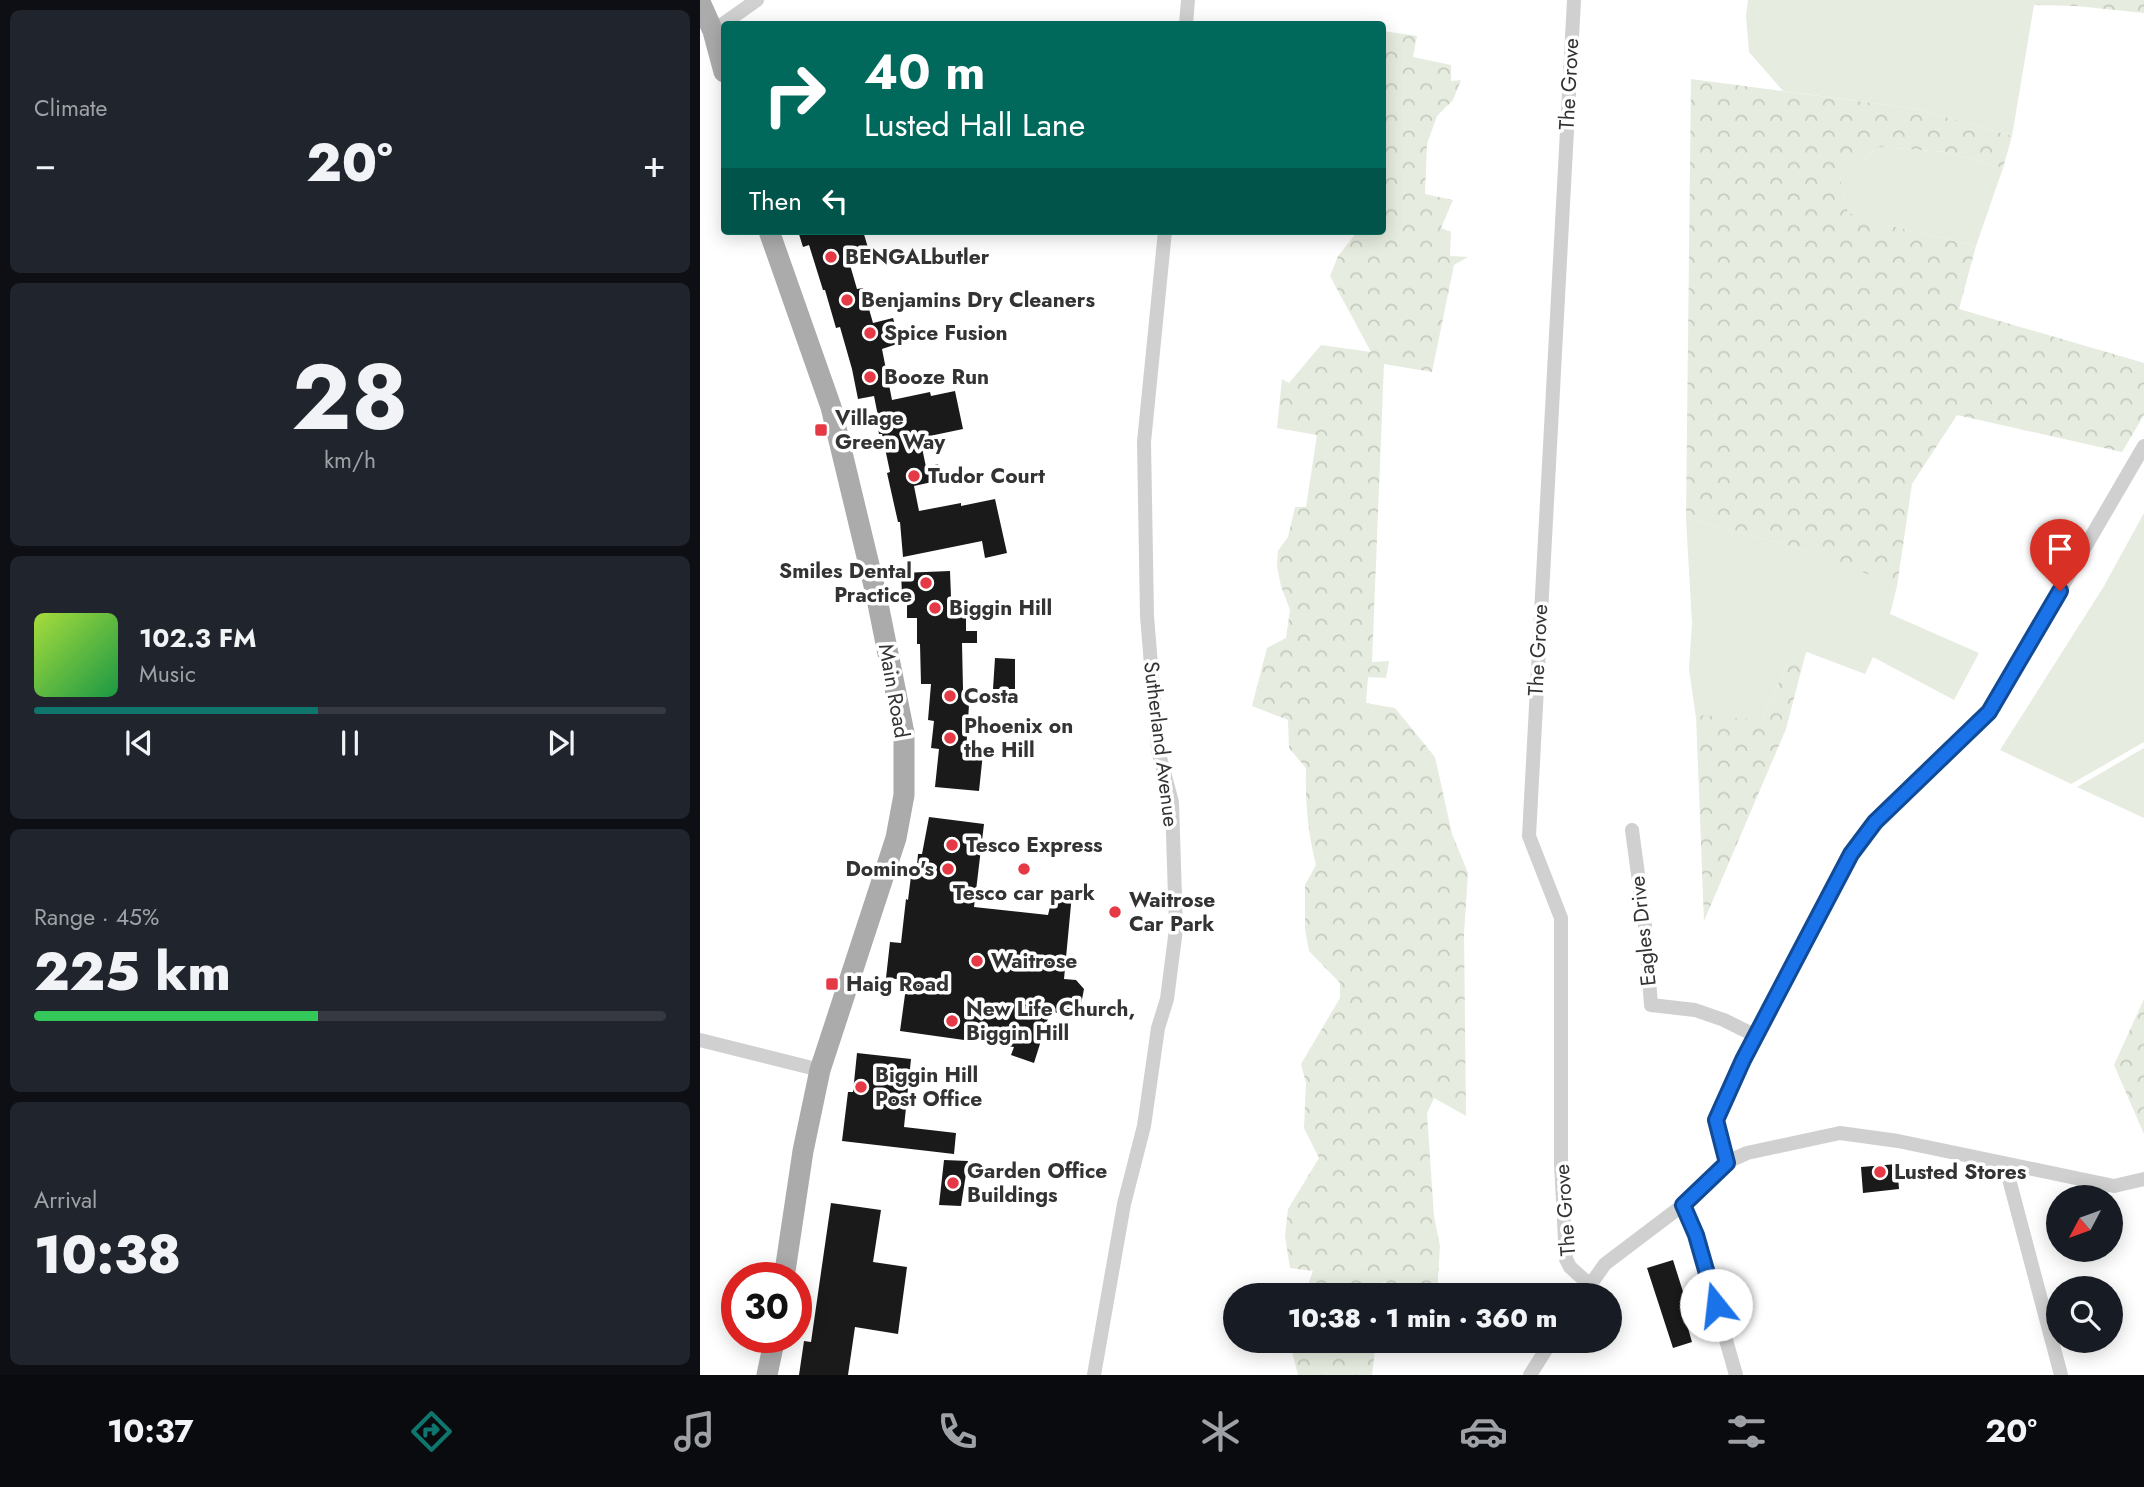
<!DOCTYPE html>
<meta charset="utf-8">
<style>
body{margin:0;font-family:Jost,sans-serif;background:#20242c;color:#f1f3f6;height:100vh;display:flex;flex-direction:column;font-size:26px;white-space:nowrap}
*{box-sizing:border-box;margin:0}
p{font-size:23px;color:#9ea1a6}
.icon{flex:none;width:38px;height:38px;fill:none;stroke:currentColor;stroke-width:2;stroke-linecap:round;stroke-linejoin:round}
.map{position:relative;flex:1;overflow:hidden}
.details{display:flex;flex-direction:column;gap:10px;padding:10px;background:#0d0f14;width:700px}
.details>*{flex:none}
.guide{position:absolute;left:21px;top:21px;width:665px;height:214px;border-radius:7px;box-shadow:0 4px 18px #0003;background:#00695c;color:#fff;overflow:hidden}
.needle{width:46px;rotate:229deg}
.buttons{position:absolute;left:1346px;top:1185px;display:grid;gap:14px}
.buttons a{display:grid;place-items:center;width:77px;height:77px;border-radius:50%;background:#171b24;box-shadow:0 4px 18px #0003;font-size:35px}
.speed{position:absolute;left:21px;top:1262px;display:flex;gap:14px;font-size:35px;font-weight:700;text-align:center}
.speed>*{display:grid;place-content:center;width:91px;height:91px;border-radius:50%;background:#171b24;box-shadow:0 4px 18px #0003;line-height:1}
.speed .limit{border:10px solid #d22;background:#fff;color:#111}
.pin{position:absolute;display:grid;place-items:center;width:60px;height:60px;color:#fff;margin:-72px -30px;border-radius:50% 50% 50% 0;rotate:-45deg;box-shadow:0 0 7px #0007}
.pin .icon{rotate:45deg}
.me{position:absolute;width:77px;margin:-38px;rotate:344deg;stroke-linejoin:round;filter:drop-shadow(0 0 5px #0008)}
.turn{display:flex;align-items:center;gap:24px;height:147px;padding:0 28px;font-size:32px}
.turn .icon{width:91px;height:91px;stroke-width:2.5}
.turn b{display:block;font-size:49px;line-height:60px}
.then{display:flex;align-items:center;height:66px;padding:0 28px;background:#0003;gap:14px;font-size:26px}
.big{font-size:52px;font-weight:800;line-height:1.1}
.details .tile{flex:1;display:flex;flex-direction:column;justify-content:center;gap:10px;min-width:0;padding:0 24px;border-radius:10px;background:#20242c}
.details .dial{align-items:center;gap:0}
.dial b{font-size:91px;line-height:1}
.song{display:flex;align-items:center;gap:21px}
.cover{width:84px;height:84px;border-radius:10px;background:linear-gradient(135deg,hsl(80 70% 55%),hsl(140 70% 35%))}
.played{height:7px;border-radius:4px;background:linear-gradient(90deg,#0f766e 45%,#363941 45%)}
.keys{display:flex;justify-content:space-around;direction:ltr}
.heat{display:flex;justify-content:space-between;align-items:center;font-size:38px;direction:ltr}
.charge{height:10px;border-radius:5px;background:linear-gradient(90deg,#34c759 45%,#363941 0)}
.trip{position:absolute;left:523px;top:1283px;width:399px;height:70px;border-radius:35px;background:#171b24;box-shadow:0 4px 18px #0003;font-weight:800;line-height:70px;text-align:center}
.tab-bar{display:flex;height:112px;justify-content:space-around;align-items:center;background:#090b0e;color:#9ea1a6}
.tab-bar .icon{width:49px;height:49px}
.tab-bar .active{color:#0f766e}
.tab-bar b{font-size:32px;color:#f1f3f6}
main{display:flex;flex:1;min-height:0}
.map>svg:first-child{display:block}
</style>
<main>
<section class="details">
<div class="tile"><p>Climate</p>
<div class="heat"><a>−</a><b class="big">20°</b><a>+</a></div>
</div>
<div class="tile dial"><b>28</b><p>km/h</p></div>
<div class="tile">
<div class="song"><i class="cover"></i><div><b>102.3 FM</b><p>Music</p></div></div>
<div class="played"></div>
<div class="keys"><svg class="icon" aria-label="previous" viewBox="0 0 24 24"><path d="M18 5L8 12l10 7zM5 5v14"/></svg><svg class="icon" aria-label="pause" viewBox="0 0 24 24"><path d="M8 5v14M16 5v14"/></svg><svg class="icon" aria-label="next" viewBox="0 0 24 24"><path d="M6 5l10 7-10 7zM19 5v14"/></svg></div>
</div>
<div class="tile"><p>Range · 45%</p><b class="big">225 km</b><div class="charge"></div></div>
<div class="tile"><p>Arrival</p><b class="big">10:38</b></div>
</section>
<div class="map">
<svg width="1444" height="1375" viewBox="0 0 1444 1375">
<defs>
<pattern id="forest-crowns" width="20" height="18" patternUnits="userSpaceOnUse" patternTransform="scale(1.75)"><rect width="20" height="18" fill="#e6ecdf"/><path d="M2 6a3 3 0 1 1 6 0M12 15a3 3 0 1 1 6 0" fill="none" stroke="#c6cbc0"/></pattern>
</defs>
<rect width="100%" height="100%" fill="#fff"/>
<path fill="#e6ecdf" d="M1048 0H1330L1334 5 1312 136 1217 109 1083 91 1049 52 1046 16Z
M1178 147 1246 152 1303 168 1276 246 1199 228 1148 214 1140 178Z
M1444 513V742L1371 784 1300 750 1404 586Z
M986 518 1116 553 1117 548 1197 586 1190 614 1279 653 1254 700 1173 657 1165 674 1107 652 1088 662 1062 720 996 718 989 669 992 624Z
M1444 748V818L1377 787Z"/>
<path fill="url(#forest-crowns)" d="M1330 0H1444V13L1376 6 1334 5Z
M683 31 717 36 713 57 751 65V81L761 80 753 100 737 116 727 144 725 194 753 200 741 228 751 232 750 256 768 257 754 265 732 372 684 364 672 662 689 661 686 678 668 677 666 703 695 708 735 757 752 834 768 873 764 933 766 1116 734 1098 727 1113 734 1216 740 1246 737 1293 683 1282 681 1295H604L613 1271 590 1268 585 1236 588 1209 619 1158 604 1128 606 1083 601 1064 640 998V983L609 951 605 929V885L616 865C608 833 605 802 606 768L589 748 588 720 552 706 567 648 586 638 590 610 581 586 577 566 578 551 588 537 595 507H606L617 435 577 428 582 379 589 383 621 345 671 352 630 276 638 256 654 236 653 231H682Z
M991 79 1217 109 1312 136 1303 168 1246 152 1178 147 1140 178 1148 213 1199 228 1276 246 1259 309 1444 363V415L1422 452 1257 415 1212 484 1197 586 1116 553 986 518Z
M1106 652 1086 729 1004 921 996 715 1062 720 1088 662Z
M1444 999V1134L1414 1065Z
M594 1341H676L672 1375H598L592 1352Z"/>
<path fill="#1a1a1a" d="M98 231H163L169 251 148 258 157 289 163 288 173 323 193 318 200 343 182 349 192 400 230 392 231 396 255 391 263 429 220 438 226 467 238 464 241 480 214 486 219 511 261 503V506L295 499 307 553 285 558 282 541 203 557 200 522H198L187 473 190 472 182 434H179L177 422 179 421 174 396 158 399 152 369 140 327 136 328 125 290H123L109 245 103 247Z
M250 571 251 597 259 598V608H266V631H277V643H262L263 689H270L266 752 283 753 279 791 235 787 239 749 231 748 234 721 228 720 231 684H221L220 644H217V618H207V594H202L201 573Z
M295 658 315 659V689H293Z
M229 817 284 824 274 907 348 915 354 891 372 894 364 979 376 980 384 989 379 1015 350 1012 334 1063 311 1055 314 1047 200 1031 207 980 186 978 190 942 201 943 206 899 208 900 211 876H216L218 854H222Z
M157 1053 211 1059 204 1127 256 1133 254 1154 142 1141 148 1092H153Z
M244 1160 268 1161 261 1206 239 1205Z
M1197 1164 1199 1189 1163 1193 1161 1167Z
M131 1203 181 1210 173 1262 207 1267 198 1334 155 1327 148 1375H99L104 1341 111 1342Z
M973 1260 985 1298 1000 1294 1005 1316 986 1321 992 1342 973 1348 947 1268Z"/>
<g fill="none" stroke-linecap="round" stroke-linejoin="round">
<path stroke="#d0d0d0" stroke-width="14" d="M874 0 829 836 861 918V1164L866 1259 870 1267 890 1285
M486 24 488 0
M13 31 57 0
M932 830 945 926 951 1005 995 1010 1024 1020 1056 1036
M0 1040 120 1070
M1027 1162 1016 1120 1043 1060 1151 854 1176 822 1289 712 1444 446
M1305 1164 1361 1375
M983 1205 996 1235 1036 1375
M883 1295 905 1264 983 1205 1027 1162 1047 1153 1140 1133 1198 1141 1414 1186 1444 1179
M394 1375 424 1204 444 1126 458 1028 467 999 476 929 472 802 458 750 447 616 444 442 465 231
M830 1375 852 1340"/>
<path stroke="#ababab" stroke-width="21" d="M0 2 13 31 24 72
M69 231 131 407 176 594 204 733V795L196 838 120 1070 103 1151 84 1278
M67 1375 75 1337"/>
</g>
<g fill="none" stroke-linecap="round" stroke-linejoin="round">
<defs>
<path id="route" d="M1016 1305 996 1235 983 1205 1027 1163 1016 1120 1043 1060 1151 854 1175 822 1289 712 1360 591"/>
</defs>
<use href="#route" stroke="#114b97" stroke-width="18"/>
<use href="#route" stroke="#1a73e8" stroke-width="12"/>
</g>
<g fill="#e63946" stroke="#fff" stroke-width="2.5">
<circle cx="131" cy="257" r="7"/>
<circle cx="147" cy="300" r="7"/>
<circle cx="170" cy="333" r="7"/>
<circle cx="170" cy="377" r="7"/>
<rect x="114" y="423" width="14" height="14" rx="3.5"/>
<circle cx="214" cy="476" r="7"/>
<circle cx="226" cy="583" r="7"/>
<circle cx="235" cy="608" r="7"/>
<circle cx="250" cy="696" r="7"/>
<circle cx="250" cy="738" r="7"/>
<circle cx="252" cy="845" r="7"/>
<circle cx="248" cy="869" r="7"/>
<circle cx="324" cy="869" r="7"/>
<circle cx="415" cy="912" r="7"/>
<circle cx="277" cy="961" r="7"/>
<rect x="125" y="977" width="14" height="14" rx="3.5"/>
<circle cx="252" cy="1021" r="7"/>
<circle cx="161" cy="1087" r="7"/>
<circle cx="1180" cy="1172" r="7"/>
<circle cx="253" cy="1183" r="7"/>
</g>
<g text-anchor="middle" stroke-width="7" stroke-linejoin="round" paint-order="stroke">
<g font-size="21" fill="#333" stroke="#fff">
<text transform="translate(869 84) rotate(-87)" y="7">The Grove</text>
<text transform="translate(838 650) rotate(-87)" y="7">The Grove</text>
<text transform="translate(194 691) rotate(80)" y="7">Main Road</text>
<text transform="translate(461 744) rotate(83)" y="7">Sutherland Avenue</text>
<text transform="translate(943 931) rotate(-96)" y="7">Eagles Drive</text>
<text transform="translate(865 1210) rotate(-94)" y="7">The Grove</text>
</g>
<g font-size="21" font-weight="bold" fill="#333" stroke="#fff" text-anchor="start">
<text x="145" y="264">BENGALbutler</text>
<text x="161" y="307">Benjamins Dry Cleaners</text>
<text x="184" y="340">Spice Fusion</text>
<text x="184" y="384">Booze Run</text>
<text x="135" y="425">Village<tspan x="135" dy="24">Green Way</tspan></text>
<text x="228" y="483">Tudor Court</text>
<text x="212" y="578" text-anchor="end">Smiles Dental<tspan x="212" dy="24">Practice</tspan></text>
<text x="249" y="615">Biggin Hill</text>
<text x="264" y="703">Costa</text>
<text x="264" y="733">Phoenix on<tspan x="264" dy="24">the Hill</tspan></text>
<text x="266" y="852">Tesco Express</text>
<text x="234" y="876" text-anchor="end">Domino's</text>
<text x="324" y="900" text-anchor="middle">Tesco car park</text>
<text x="429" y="907">Waitrose<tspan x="429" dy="24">Car Park</tspan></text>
<text x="291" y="968">Waitrose</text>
<text x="146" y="991">Haig Road</text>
<text x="266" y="1016">New Life Church,<tspan x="266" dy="24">Biggin Hill</tspan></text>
<text x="175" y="1082">Biggin Hill<tspan x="175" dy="24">Post Office</tspan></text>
<text x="267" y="1178">Garden Office<tspan x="267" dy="24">Buildings</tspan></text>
<text x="1194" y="1179">Lusted Stores</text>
</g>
</g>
</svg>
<div class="buttons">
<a><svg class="needle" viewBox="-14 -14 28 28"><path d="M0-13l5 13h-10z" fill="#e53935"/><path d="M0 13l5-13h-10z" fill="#9ea1a6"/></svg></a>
<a><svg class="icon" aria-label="search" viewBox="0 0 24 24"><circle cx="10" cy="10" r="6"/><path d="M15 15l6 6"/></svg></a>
</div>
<div class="speed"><div class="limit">30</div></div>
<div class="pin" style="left:1360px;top:591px;background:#d93025"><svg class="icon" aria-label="arrive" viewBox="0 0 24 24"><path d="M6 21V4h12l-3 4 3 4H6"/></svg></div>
<svg class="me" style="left:1016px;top:1305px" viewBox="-20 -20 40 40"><circle r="19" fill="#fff"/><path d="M0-13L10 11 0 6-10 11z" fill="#1a73e8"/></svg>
<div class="trip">10:38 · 1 min · 360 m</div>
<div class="guide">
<div class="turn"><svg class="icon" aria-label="right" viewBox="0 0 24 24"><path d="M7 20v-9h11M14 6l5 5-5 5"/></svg><div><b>40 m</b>Lusted Hall Lane</div></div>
<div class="then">Then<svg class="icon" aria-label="left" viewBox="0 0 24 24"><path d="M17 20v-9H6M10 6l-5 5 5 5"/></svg></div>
</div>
</div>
</main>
<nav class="tab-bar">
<b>10:37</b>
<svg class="icon active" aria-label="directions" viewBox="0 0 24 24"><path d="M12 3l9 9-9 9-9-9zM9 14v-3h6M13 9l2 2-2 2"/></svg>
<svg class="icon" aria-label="music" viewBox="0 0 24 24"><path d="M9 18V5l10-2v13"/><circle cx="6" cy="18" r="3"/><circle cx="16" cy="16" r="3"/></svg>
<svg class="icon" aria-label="phone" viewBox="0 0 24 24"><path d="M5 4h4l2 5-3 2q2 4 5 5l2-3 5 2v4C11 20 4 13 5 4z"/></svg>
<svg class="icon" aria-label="climate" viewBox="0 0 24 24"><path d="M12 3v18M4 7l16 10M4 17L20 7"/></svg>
<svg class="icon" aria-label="car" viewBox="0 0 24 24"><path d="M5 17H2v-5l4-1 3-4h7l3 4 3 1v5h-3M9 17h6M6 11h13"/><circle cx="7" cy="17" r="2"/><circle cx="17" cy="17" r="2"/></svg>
<svg class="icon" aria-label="filters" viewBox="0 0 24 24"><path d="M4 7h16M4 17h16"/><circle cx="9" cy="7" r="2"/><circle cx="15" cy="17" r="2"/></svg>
<b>20°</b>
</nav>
